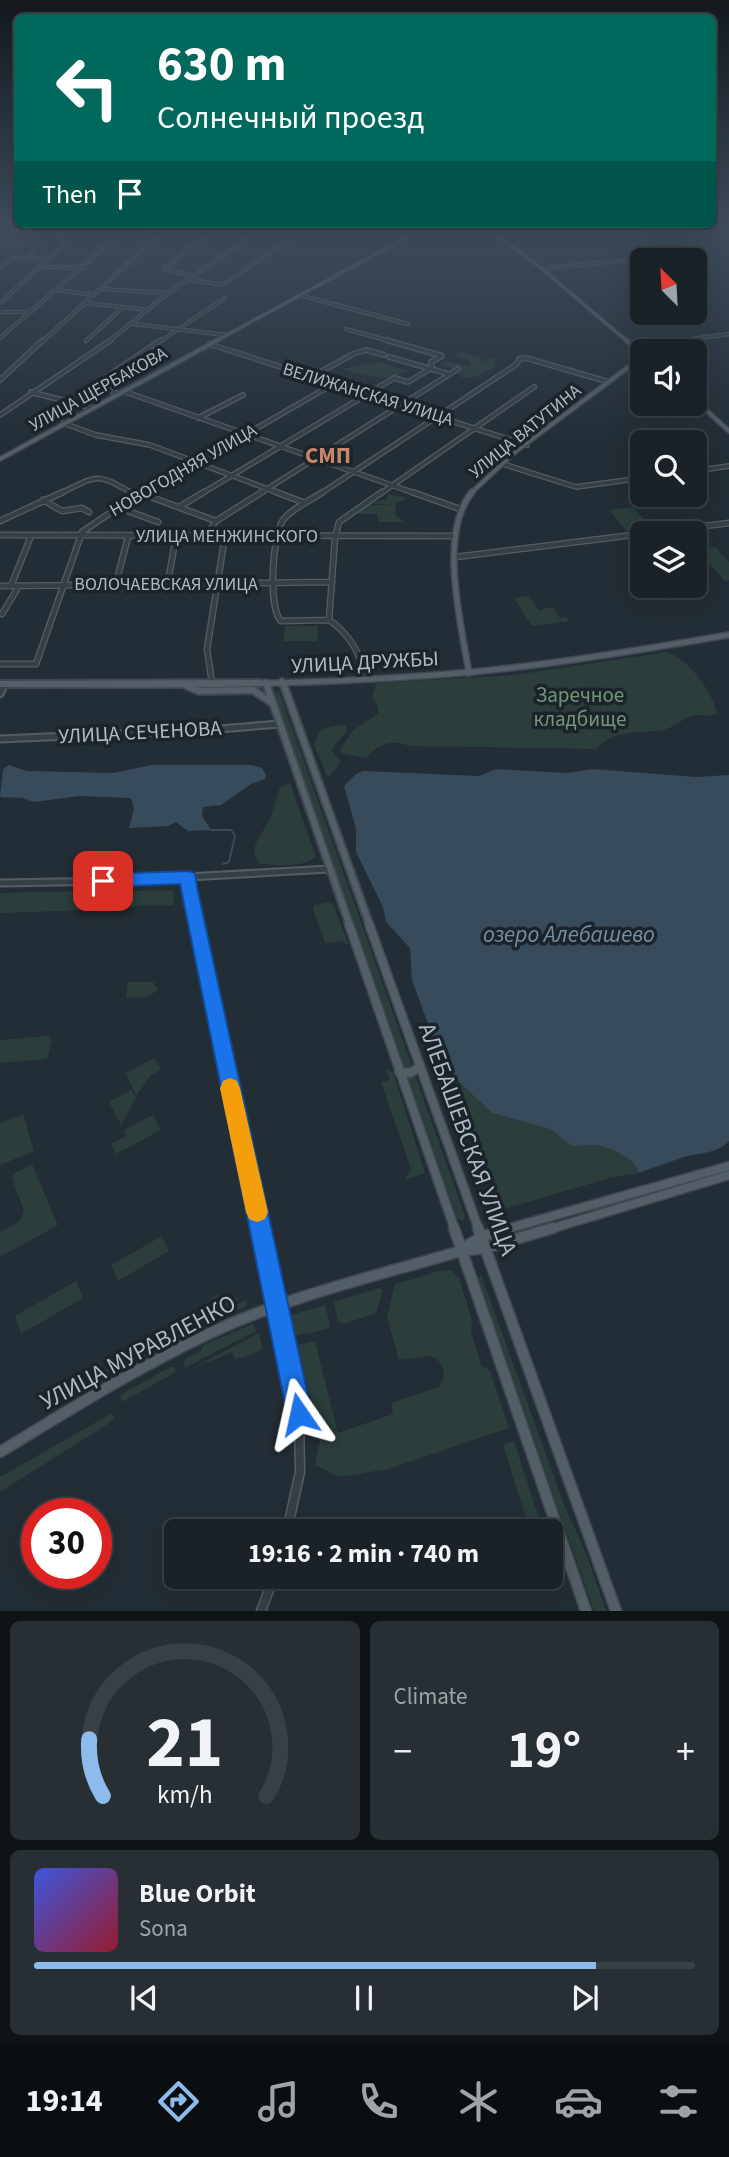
<!DOCTYPE html>
<meta charset="utf-8">
<style>
body{margin:0;font-family:"Source Sans 3",sans-serif;background:#272f34;color:#f1f3f6;height:100vh;display:flex;flex-direction:column;font-size:26px;white-space:nowrap}
*{box-sizing:border-box;margin:0}
p{font-size:23px;color:#9fa4a8}
.icon{flex:none;width:38px;height:38px;fill:none;stroke:currentColor;stroke-width:2;stroke-linecap:round;stroke-linejoin:round}
.map{position:relative;height:1611px;overflow:hidden}
.details{display:flex;flex-direction:column;gap:10px;padding:10px;background:#0e1316;flex:1}
.details>*{flex:none}
.hud{position:absolute;left:14px;top:14px;width:702px;height:214px;border-radius:10px;box-shadow:0 7px 28px #0002,0 0 0 2px #383f45;background:#00695c;color:#fff;overflow:hidden}
.needle{width:46px;rotate:336deg}
.buttons{position:absolute;left:630px;top:248px;display:grid;gap:14px}
.buttons a{display:grid;place-items:center;width:77px;height:77px;border-radius:10px;background:#1a2228;box-shadow:0 7px 28px #0002,0 0 0 2px #383f45;font-size:35px}
.speed{position:absolute;left:21px;top:1498px;display:flex;gap:14px;font-size:35px;font-weight:700;text-align:center}
.speed>*{display:grid;place-content:center;width:91px;height:91px;border-radius:50%;background:#1a2228;box-shadow:0 7px 28px #0002,0 0 0 2px #383f45;line-height:1}
.speed .limit{border:10px solid #d22;background:#fff;color:#111}
.pin{position:absolute;display:grid;place-items:center;width:60px;height:60px;color:#fff;margin:-30px;border-radius:14px;box-shadow:0 4px 10px #0006}
.me{position:absolute;width:77px;margin:-38px;rotate:349deg;stroke-linejoin:round;filter:drop-shadow(0 0 5px #0008)}
.turn{display:flex;align-items:center;gap:24px;height:147px;padding:0 28px;font-size:32px}
.turn .icon{width:91px;height:91px;stroke-width:2.5}
.turn b{display:block;font-size:49px;line-height:60px}
.then{display:flex;align-items:center;height:66px;padding:0 28px;background:#0003;gap:14px;font-size:26px}
.big{font-size:52px;font-weight:700;line-height:1.1}
.details .tile{flex:1;display:flex;flex-direction:column;justify-content:center;gap:10px;min-width:0;padding:0 24px;border-radius:10px;background:#272f34}
.details .dial{align-items:center;gap:0}
.dial svg{height:182px;overflow:visible;fill:none;stroke:#383f45;stroke-width:7;stroke-linecap:round;text-anchor:middle}
.dial text{fill:#f1f3f6;stroke:none}
.song{display:flex;align-items:center;gap:21px}
.cover{width:84px;height:84px;border-radius:10px;background:linear-gradient(135deg,hsl(230 70% 55%),hsl(350 70% 35%))}
.played{height:7px;border-radius:4px;background:linear-gradient(90deg,#8dbcec 85%,#383f45 85%)}
.keys{display:flex;justify-content:space-around;direction:ltr}
.heat{display:flex;justify-content:space-between;align-items:center;font-size:38px;direction:ltr}
.details .tiles{flex:1;display:grid;gap:10px;grid-template-columns:1fr 1fr}
.tile:last-child{grid-column:span 2}
.trip{position:absolute;left:164px;top:1519px;width:399px;height:70px;border-radius:10px;background:#1a2228;box-shadow:0 7px 28px #0002,0 0 0 2px #383f45;font-weight:700;line-height:70px;text-align:center}
.dock{display:flex;height:112px;justify-content:space-around;align-items:center;background:#0a0e10;color:#9fa4a8}
.dock .icon{width:49px;height:49px}
.dock .on{color:#8dbcec}
.dock b{font-size:32px;color:#f1f3f6}
.map>svg:first-child{display:block}
</style>
<div class="map">
<svg width="729" height="1611" viewBox="0 0 729 1611">
<rect width="100%" height="100%" fill="#232d35"/>
<path fill="#2b3e3b" d="M0 221H17L18 224H167L146 225 137 233 94 236 88 241H41L36 246 0 251Z
M461 352 480 357 484 362 490 364 485 361 491 358 497 360 492 364 497 366C483 372 477 380 461 377L458 370 439 365 447 361 466 366 470 364V361L454 356Z
M378 362 408 370C387 383 365 376 342 369Z
M388 494 408 498 395 504 396 515 404 522H378L377 514H355L367 505H394L368 503 387 499Z
M633 507 652 528 627 532 609 510Z
M715 547 729 562V580L725 581 697 550Z
M529 596 539 610 553 607 560 618 566 617 569 621 532 626 514 598Z
M285 626H318L317 641H283Z
M666 652C688 658 713 692 717 714 708 717 700 714 691 716 680 720 674 728 662 730 638 734 613 729 596 749L410 746C392 739 379 743 366 758L342 753 340 750 353 730 379 713 377 704 372 698 377 683 515 675Z
M279 691 465 1216 462 1221 457 1218 274 692Z
M341 725 346 726V732L331 750 341 762 328 778 314 745 321 729Z
M290 783 316 857C303 868 276 865 260 864L255 856V845L271 816 280 787Z
M174 890 173 905 118 907 115 910H101L94 892Z
M81 891 89 910 0 913V893Z
M329 902 333 905 349 945 340 941 325 943 313 909 314 905Z
M128 982H153L158 990 147 997 126 998Z
M48 1036 52 1040 47 1059 0 1063V1040Z
M435 1040 456 1079 492 1113 550 1129 572 1146 596 1145 614 1150 633 1162 639 1173 610 1178 504 1209Z
M154 1058 161 1070 151 1075 136 1096 126 1073Z
M386 1069 393 1072 425 1173 404 1180 411 1169 381 1082 390 1080Z
M131 1090 136 1098 121 1125 109 1102Z
M23 1114 34 1151 0 1165V1123Z
M153 1115 161 1130 116 1154 111 1144 126 1136 124 1130Z
M32 1164 58 1225 0 1257V1232L20 1221 24 1211 12 1178 13 1174Z
M162 1236 169 1251 118 1281 111 1265Z
M442 1270 452 1271 459 1278 472 1321 471 1331 481 1365 490 1371 509 1428 388 1469 339 1477 315 1465 320 1441 298 1345 315 1341 338 1433 393 1414 391 1403 439 1387C448 1375 444 1362 431 1356L399 1360 387 1317 394 1287 396 1284Z
M481 1275 565 1507 586 1553 606 1611H594L478 1279Z
M76 1281 83 1298 21 1334 15 1316Z
M379 1288 383 1290 376 1313 343 1324 338 1322 334 1302Z
M218 1294 221 1298 228 1294 239 1299 163 1336 214 1303 212 1298Z
M246 1300 247 1306 202 1325 135 1360 140 1352Z
M325 1305 330 1324 328 1329 295 1336 291 1315Z
M253 1324 256 1331 184 1368 185 1359 201 1351 203 1345Z
M259 1333 263 1350 235 1360 232 1352 191 1369Z
M138 1343 143 1346 134 1351 128 1361 72 1395 70 1391 107 1369 109 1361Z
M170 1367H174L176 1372 122 1402 120 1395Z
M112 1413 114 1418 111 1422 0 1492V1477Z
M514 1441 543 1531H530L503 1445Z"/>
<path fill="#384b5b" d="M9 765 27 771 113 773 151 765H251L262 768 266 775 265 779 251 784 221 805 203 807 202 816 211 830 188 831 176 822 168 826 129 828 134 809 131 798 79 796 34 802 22 798 0 797 3 769Z
M496 769 568 773 592 769 696 777 729 775V1141C716 1155 698 1152 681 1158 668 1163 654 1167 639 1173L633 1162 614 1150 596 1145 572 1146 550 1129 492 1113 456 1079 434 1040 412 980 410 948 386 922 383 907 356 852V829L344 786 356 774 363 771 479 776Z"/>
<g fill="none" stroke-linecap="round" stroke-linejoin="round">
<path stroke="#384b5b" stroke-width="2" d="M211 830H231L235 836 229 862 223 864"/>
<defs>
<path id="minor-far5" d="M13 221 18 248
M37 224 40 240
M59 224 62 240
M82 224 86 238H91
M104 224 108 234
M127 224 131 234
M369 224 408 236
M209 232 251 237
M27 257 40 242
M0 267 13 258H48
M43 267 84 268
M542 269 663 256 697 257
M193 276 164 269 219 225
M188 279 222 285 302 230
M101 289 168 293
M58 290 94 295
M299 295 408 324
M0 303 64 245
M86 303 148 310
M0 312H31
M134 324 226 335
M346 329 393 342
M0 338 116 237
M86 341 123 307
M42 342 171 224
M108 342 168 293 270 224
M159 342 225 298
M670 342 729 334"/>
<path id="minor-far4" d="M386 340 442 356
M209 344 527 445
M634 347 683 340
M389 357 449 374
M313 376 353 354 366 350 384 355
M0 380 43 340
M123 391 417 494
M31 392 92 408
M118 394 96 384 161 340
M0 415 111 340
M198 418 243 395
M63 423 96 435 150 445 281 494
M503 464 576 487 642 478
M695 471 729 466
M59 494C97 476 96 471 133 494
M137 494 172 477 335 383
M201 494 394 378 408 382 432 368 431 362 442 356
M259 494 458 369
M320 494 517 364 519 359 526 358 609 382
M380 494 534 387"/>
<path id="minor-far3" d="M130 492 135 495
M276 492 305 503
M323 492C311 500 291 509 283 520 272 536 268 608 281 621L329 620
M412 492 460 509
M140 493 216 521
M43 500 62 511 82 508 89 512
M117 507 158 522
M179 507 204 492
M0 521 63 492
M0 535 455 536
M206 536 216 521 262 492
M456 557 729 523
M168 582 176 536
M116 583 128 537
M0 586 332 582
M11 586 31 536
M2 614 19 586
M0 664H36L82 532 141 492
M366 678C361 655 349 633 329 620L335 538 339 522 382 492
M212 683 207 649 225 536"/>
<path id="minor-far2" d="M0 694 5 684
M0 739 207 730 279 724
M189 877 188 887 196 926
M0 883 117 881 329 869"/>
<path id="minor-far1" d="M196 924 260 1230"/>
<path id="minor" d="M260 1228 299 1414 300 1472 287 1531
M261 1611 274 1577"/>
<path id="major-far5" d="M482 224 540 267 628 342
M214 342 431 224"/>
<path id="major-far4" d="M626 340 642 354
M695 400 729 431
M0 459 218 340
M470 494 516 451 642 357"/>
<path id="major-far3" d="M469 673C461 623 438 534 472 492
M282 681 283 685
M266 682 267 685
M0 684C157 686 315 686 472 672 558 664 644 649 729 635"/>
<path id="major-far2" d="M266 683 350 926
M283 683 370 926
M0 684 260 683
M187 686 199 691 253 690 272 703"/>
<path id="major-far1" d="M349 924 455 1230
M369 924 479 1230
M399 1072 410 1073 420 1067
M503 1230 729 1166
M547 1230 729 1175"/>
<path id="major" d="M454 1228 586 1611
M478 1228 616 1611
M462 1249 481 1237 509 1228
M0 1452C68 1411 136 1368 208 1334 288 1296 376 1276 461 1251L485 1248 553 1228"/>
</defs>
<use href="#minor-far5" stroke="#545d64" stroke-width="4.5"/>
<use href="#minor-far4" stroke="#545d64" stroke-width="6"/>
<use href="#minor-far3" stroke="#545d64" stroke-width="7"/>
<use href="#minor-far2" stroke="#545d64" stroke-width="9"/>
<use href="#minor-far1" stroke="#545d64" stroke-width="10"/>
<use href="#minor" stroke="#545d64" stroke-width="11"/>
<use href="#major-far5" stroke="#3f4850" stroke-width="4.5"/>
<use href="#major-far4" stroke="#3f4850" stroke-width="6"/>
<use href="#major-far3" stroke="#3f4850" stroke-width="8"/>
<use href="#major-far2" stroke="#3f4850" stroke-width="10"/>
<use href="#major-far1" stroke="#3f4850" stroke-width="11"/>
<use href="#major" stroke="#3f4850" stroke-width="13"/>
<use href="#minor-far5" stroke="#363f46" stroke-width="2.5"/>
<use href="#minor-far4" stroke="#363f46" stroke-width="3.5"/>
<use href="#minor-far3" stroke="#363f46" stroke-width="4.5"/>
<use href="#minor-far2" stroke="#363f46" stroke-width="5"/>
<use href="#minor-far1" stroke="#363f46" stroke-width="7"/>
<use href="#minor" stroke="#363f46" stroke-width="8"/>
<use href="#major-far5" stroke="#545e66" stroke-width="2.5"/>
<use href="#major-far4" stroke="#545e66" stroke-width="3.5"/>
<use href="#major-far3" stroke="#545e66" stroke-width="5"/>
<use href="#major-far2" stroke="#545e66" stroke-width="6"/>
<use href="#major-far1" stroke="#545e66" stroke-width="8"/>
<use href="#major" stroke="#545e66" stroke-width="10"/>
</g>
<linearGradient id="sky" x2="0" y2="1"><stop stop-color="#13191d"/><stop offset="0.5" stop-color="#3f4c5c"/><stop offset="1" stop-color="#3f4c5c" stop-opacity="0"/></linearGradient>
<rect width="729" height="446" fill="url(#sky)"/>
<path fill="#1a73e8" stroke="#114b97" stroke-width="2" d="M189 871 195 873 197 887 312 1414 308 1423 299 1426 291 1423 287 1414 180 884 103 887 97 886 94 881 97 876 103 874Z"/>
<path fill="#f59e0b" d="M230 1078 237 1081 240 1088 268 1212 265 1219 257 1222 249 1219 246 1212 220 1088 223 1081Z"/>
<g text-anchor="middle" stroke-width="7" stroke-linejoin="round" paint-order="stroke">
<g font-size="18" fill="#b1bac3" stroke="#1b242b">
<text transform="translate(98 389) rotate(-29)" y="6">УЛИЦА ЩЕРБАКОВА</text>
<text transform="translate(368 394) rotate(17)" y="6">ВЕЛИЖАНСКАЯ УЛИЦА</text>
<text transform="translate(525 431) rotate(-39)" y="6">УЛИЦА ВАТУТИНА</text>
<text transform="translate(183 470) rotate(-30)" y="6">НОВОГОДНЯЯ УЛИЦА</text>
<text x="227" y="542">УЛИЦА МЕНЖИНСКОГО</text>
<text x="166" y="590">ВОЛОЧАЕВСКАЯ УЛИЦА</text>
</g>
<g font-size="21" fill="#b1bac3" stroke="#1b242b">
<text transform="translate(365 662) rotate(-3)" y="7">УЛИЦА ДРУЖБЫ</text>
<text transform="translate(140 732) rotate(-3)" y="7">УЛИЦА СЕЧЕНОВА</text>
</g>
<g font-size="21" fill="#729676" stroke="#1b242b">
<text x="580" y="702">Заречное<tspan x="580" dy="24">кладбище</tspan></text>
</g>
<g font-size="23" font-weight="bold" fill="#c78667" stroke="#1b242b">
<text x="328" y="463">СМП</text>
</g>
<g font-size="23" font-style="italic" fill="#748ea3" stroke="#1b242b">
<text x="569" y="942">озеро Алебашево</text>
</g>
<g font-size="24" fill="#b1bac3" stroke="#1b242b">
<text transform="translate(468 1139) rotate(70)" y="8">АЛЕБАШЕВСКАЯ УЛИЦА</text>
<text transform="translate(138 1352) rotate(-28)" y="8">УЛИЦА МУРАВЛЕНКО</text>
</g>
</g>
</svg>
<div class="buttons">
<a><svg class="needle" viewBox="-14 -14 28 28"><path d="M0-13l5 13h-10z" fill="#e53935"/><path d="M0 13l5-13h-10z" fill="#9fa4a8"/></svg></a>
<a><svg class="icon" aria-label="sound" viewBox="0 0 24 24"><path d="M4 9h4l5-4v14l-5-4H4zM17 9q2 3 0 6"/></svg></a>
<a><svg class="icon" aria-label="search" viewBox="0 0 24 24"><circle cx="10" cy="10" r="6"/><path d="M15 15l6 6"/></svg></a>
<a><svg class="icon" aria-label="layers" viewBox="0 0 24 24"><path d="M12 4l9 5-9 5-9-5zM3 14l9 5 9-5"/></svg></a>
</div>
<div class="speed"><div class="limit">30</div></div>
<div class="pin" style="left:103px;top:881px;background:#d93025"><svg class="icon" aria-label="arrive" viewBox="0 0 24 24"><path d="M6 21V4h12l-3 4 3 4H6"/></svg></div>
<svg class="me" style="left:299px;top:1414px" viewBox="-20 -20 40 40"><path d="M0-17L14 15 0 8-14 15z" fill="#1a73e8" stroke="#fff" stroke-width="4"/></svg>
<div class="trip">19:16 · 2 min · 740 m</div>
<div class="hud">
<div class="turn"><svg class="icon" aria-label="left" viewBox="0 0 24 24"><path d="M17 20v-9H6M10 6l-5 5 5 5"/></svg><div><b>630 m</b>Солнечный проезд</div></div>
<div class="then">Then<svg class="icon" aria-label="arrive" viewBox="0 0 24 24"><path d="M6 21V4h12l-3 4 3 4H6"/></svg></div>
</div>
</div>
<section class="details">
<div class="tiles">
<div class="tile dial"><svg viewBox="0 0 100 80">
<path d="M14 69A42 42 0 1 1 86 69"/>
<path d="M14 69A42 42 0 0 1 8 44" stroke="#8dbcec"/>
<text x="50" y="56" font-size="32" font-weight="700">21</text>
<text x="50" y="72" font-size="11">km/h</text>
</svg></div>
<div class="tile"><p>Climate</p>
<div class="heat"><a>−</a><b class="big">19°</b><a>+</a></div>
</div>
<div class="tile">
<div class="song"><i class="cover"></i><div><b>Blue Orbit</b><p>Sona</p></div></div>
<div class="played"></div>
<div class="keys"><svg class="icon" aria-label="previous" viewBox="0 0 24 24"><path d="M18 5L8 12l10 7zM5 5v14"/></svg><svg class="icon" aria-label="pause" viewBox="0 0 24 24"><path d="M8 5v14M16 5v14"/></svg><svg class="icon" aria-label="next" viewBox="0 0 24 24"><path d="M6 5l10 7-10 7zM19 5v14"/></svg></div>
</div>
</div>
</section>
<nav class="dock">
<b>19:14</b>
<svg class="icon on" aria-label="directions" viewBox="0 0 24 24"><path d="M12 3l9 9-9 9-9-9zM9 14v-3h6M13 9l2 2-2 2"/></svg>
<svg class="icon" aria-label="music" viewBox="0 0 24 24"><path d="M9 18V5l10-2v13"/><circle cx="6" cy="18" r="3"/><circle cx="16" cy="16" r="3"/></svg>
<svg class="icon" aria-label="phone" viewBox="0 0 24 24"><path d="M5 4h4l2 5-3 2q2 4 5 5l2-3 5 2v4C11 20 4 13 5 4z"/></svg>
<svg class="icon" aria-label="climate" viewBox="0 0 24 24"><path d="M12 3v18M4 7l16 10M4 17L20 7"/></svg>
<svg class="icon" aria-label="car" viewBox="0 0 24 24"><path d="M5 17H2v-5l4-1 3-4h7l3 4 3 1v5h-3M9 17h6M6 11h13"/><circle cx="7" cy="17" r="2"/><circle cx="17" cy="17" r="2"/></svg>
<svg class="icon" aria-label="filters" viewBox="0 0 24 24"><path d="M4 7h16M4 17h16"/><circle cx="9" cy="7" r="2"/><circle cx="15" cy="17" r="2"/></svg>
</nav>
